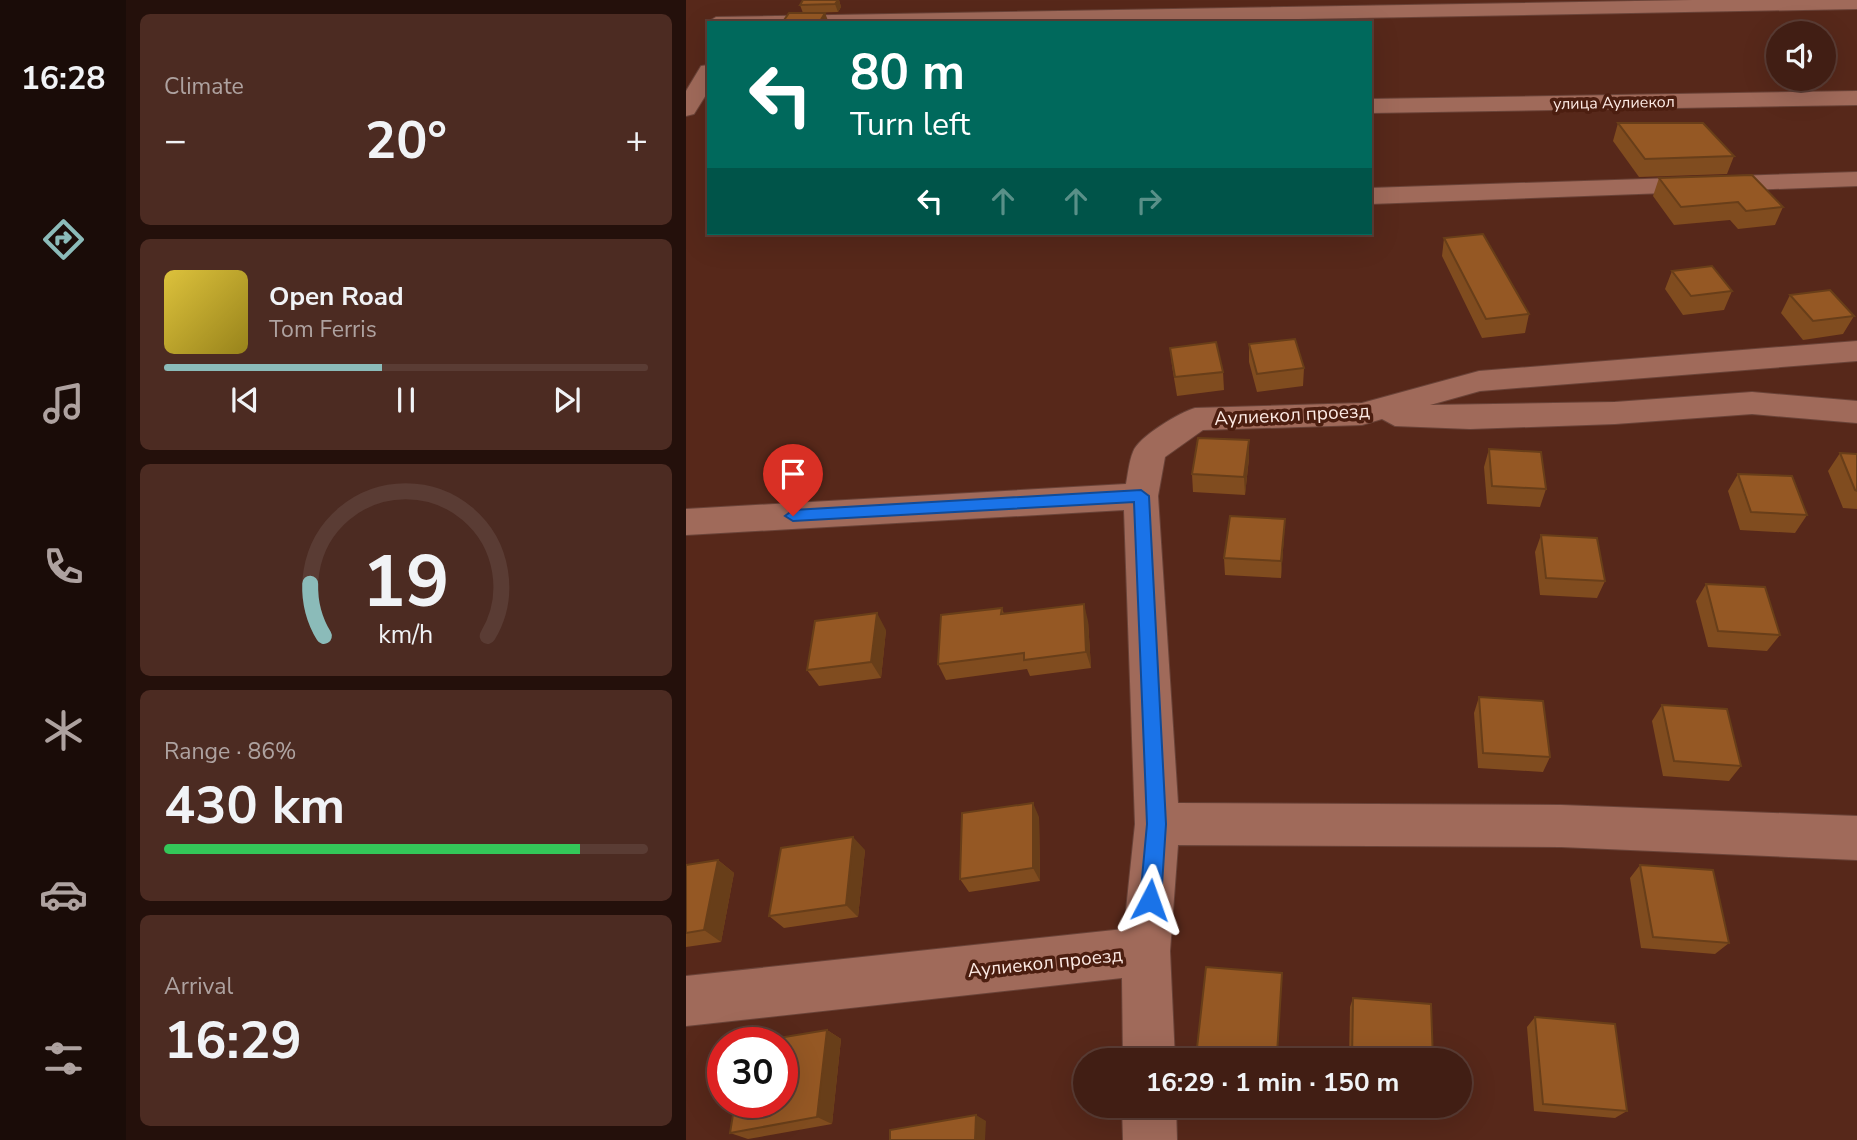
<!DOCTYPE html>
<meta charset="utf-8">
<style>
body{margin:0;font-family:"Nunito Sans",sans-serif;background:#4c2b22;color:#f1f3f6;height:100vh;display:flex;flex-direction:column;font-size:26px;white-space:nowrap}
*{box-sizing:border-box;margin:0}
p{font-size:23px;color:#aea2a0}
.icon{flex:none;width:38px;height:38px;fill:none;stroke:currentColor;stroke-width:2;stroke-linecap:round;stroke-linejoin:round}
.map{position:relative;flex:1;overflow:hidden}
.drawer{display:flex;flex-direction:column;gap:14px;padding:14px;background:#24100b;width:560px}
.drawer>*{flex:none}
.hud{position:absolute;left:21px;top:21px;width:665px;height:214px;border-radius:0px;box-shadow:0 7px 28px #0002,0 0 0 2px #5a3c34;background:#00695c;color:#fff;overflow:hidden}
.controls{position:absolute;left:1080px;top:21px;display:grid;gap:14px}
.controls a{display:grid;place-items:center;width:70px;height:70px;border-radius:50%;background:#411e14;box-shadow:0 7px 28px #0002,0 0 0 2px #5a3c34;font-size:35px}
.speed{position:absolute;left:21px;top:1027px;display:flex;gap:14px;font-size:35px;font-weight:700;text-align:center}
.speed>*{display:grid;place-content:center;width:91px;height:91px;border-radius:50%;background:#411e14;box-shadow:0 7px 28px #0002,0 0 0 2px #5a3c34;line-height:1}
.speed .limit{border:10px solid #d22;background:#fff;color:#111}
.pin{position:absolute;display:grid;place-items:center;width:60px;height:60px;color:#fff;margin:-72px -30px;border-radius:50% 50% 50% 0;rotate:-45deg;box-shadow:0 0 7px #0007}
.pin .icon{rotate:45deg}
.me{position:absolute;width:77px;margin:-38px;rotate:4deg;stroke-linejoin:round;filter:drop-shadow(0 0 5px #0008)}
.turn{display:flex;align-items:center;gap:24px;height:147px;padding:0 28px;font-size:32px}
.turn .icon{width:91px;height:91px;stroke-width:2.5}
.turn b{display:block;font-size:49px;line-height:60px}
.lanes{display:flex;align-items:center;height:66px;padding:0 28px;background:#0003;justify-content:center;gap:35px;direction:ltr}
.lanes .off{opacity:.35}
.big{font-size:52px;font-weight:700;line-height:1.1}
.drawer .tile{flex:1;display:flex;flex-direction:column;justify-content:center;gap:10px;min-width:0;padding:0 24px;border-radius:10px;background:#4c2b22}
.drawer .dial{align-items:center;gap:0}
.dial svg{height:182px;overflow:visible;fill:none;stroke:#5a3c34;stroke-width:7;stroke-linecap:round;text-anchor:middle}
.dial text{fill:#f1f3f6;stroke:none}
.song{display:flex;align-items:center;gap:21px}
.cover{width:84px;height:84px;border-radius:10px;background:linear-gradient(135deg,hsl(50 70% 55%),hsl(50 70% 35%))}
.played{height:7px;border-radius:4px;background:linear-gradient(90deg,#8bbbb9 45%,#5a3c34 45%)}
.keys{display:flex;justify-content:space-around;direction:ltr}
.heat{display:flex;justify-content:space-between;align-items:center;font-size:38px;direction:ltr}
.charge{height:10px;border-radius:5px;background:linear-gradient(90deg,#34c759 86%,#5a3c34 0)}
.trip{position:absolute;left:387px;top:1048px;width:399px;height:70px;border-radius:35px;background:#411e14;box-shadow:0 7px 28px #0002,0 0 0 2px #5a3c34;font-weight:700;line-height:70px;text-align:center}
main{display:flex;flex:1;min-height:0}
.tabs{display:flex;flex-direction:column;width:126px;justify-content:space-around;align-items:center;background:#1a0c08;color:#aea2a0}
.tabs .icon{width:49px;height:49px}
.tabs .on{color:#8bbbb9}
.tabs b{font-size:32px;color:#f1f3f6}
.map>svg:first-child{display:block}
</style>
<main>
<nav class="tabs">
<b>16:28</b>
<svg class="icon on" aria-label="directions" viewBox="0 0 24 24"><path d="M12 3l9 9-9 9-9-9zM9 14v-3h6M13 9l2 2-2 2"/></svg>
<svg class="icon" aria-label="music" viewBox="0 0 24 24"><path d="M9 18V5l10-2v13"/><circle cx="6" cy="18" r="3"/><circle cx="16" cy="16" r="3"/></svg>
<svg class="icon" aria-label="phone" viewBox="0 0 24 24"><path d="M5 4h4l2 5-3 2q2 4 5 5l2-3 5 2v4C11 20 4 13 5 4z"/></svg>
<svg class="icon" aria-label="climate" viewBox="0 0 24 24"><path d="M12 3v18M4 7l16 10M4 17L20 7"/></svg>
<svg class="icon" aria-label="car" viewBox="0 0 24 24"><path d="M5 17H2v-5l4-1 3-4h7l3 4 3 1v5h-3M9 17h6M6 11h13"/><circle cx="7" cy="17" r="2"/><circle cx="17" cy="17" r="2"/></svg>
<svg class="icon" aria-label="filters" viewBox="0 0 24 24"><path d="M4 7h16M4 17h16"/><circle cx="9" cy="7" r="2"/><circle cx="15" cy="17" r="2"/></svg>
</nav>
<section class="drawer">
<div class="tile"><p>Climate</p>
<div class="heat"><a>−</a><b class="big">20°</b><a>+</a></div>
</div>
<div class="tile">
<div class="song"><i class="cover"></i><div><b>Open Road</b><p>Tom Ferris</p></div></div>
<div class="played"></div>
<div class="keys"><svg class="icon" aria-label="previous" viewBox="0 0 24 24"><path d="M18 5L8 12l10 7zM5 5v14"/></svg><svg class="icon" aria-label="pause" viewBox="0 0 24 24"><path d="M8 5v14M16 5v14"/></svg><svg class="icon" aria-label="next" viewBox="0 0 24 24"><path d="M6 5l10 7-10 7zM19 5v14"/></svg></div>
</div>
<div class="tile dial"><svg viewBox="0 0 100 80">
<path d="M14 69A42 42 0 1 1 86 69"/>
<path d="M14 69A42 42 0 0 1 8 46" stroke="#8bbbb9"/>
<text x="50" y="56" font-size="32" font-weight="700">19</text>
<text x="50" y="72" font-size="11">km/h</text>
</svg></div>
<div class="tile"><p>Range · 86%</p><b class="big">430 km</b><div class="charge"></div></div>
<div class="tile"><p>Arrival</p><b class="big">16:29</b></div>
</section>
<div class="map">
<svg width="1171" height="1140" viewBox="0 0 1171 1140">
<rect width="100%" height="100%" fill="#57281a"/>
<g fill="none" stroke-linecap="round" stroke-linejoin="round">
<defs>
<path id="minor" d="M1006 0H1171V9L386 23H23V27L20 23 30 17Z
M23 65V90L8 114 0 116V91L15 66Z
M1171 91V105L684 113V99Z
M1171 172V186L684 204V188Z
M1171 341V361L794 391 744 405 929 402 1066 392 1171 401V423L1066 414 929 424 784 429 709 426 696 419 676 425 517 430 479 457 472 496 492 803 875 805 1171 816V860L875 847 492 845 484 951 489 1060H437L436 978 0 1026V976L438 929 449 824 438 510 0 535V509L440 484C442 474 443 461 447 452 452 437 494 412 509 408L676 403 793 371Z
M436 1106H490L491 1140H437Z"/>
</defs>
<use href="#minor" stroke="#6a4338" stroke-width="2"/>
<use href="#minor" fill="#a06a5a" fill-rule="evenodd"/>
</g>
<path fill="#804c1f" d="M117 0H153L155 7 152 12 117 13 114 5Z
M932 123 1048 156 1041 174 953 177 927 141Z
M684 125 687 141 685 159H684Z
M973 178 1097 207 1089 225 1052 229 1044 220 988 225 967 196Z
M758 238 843 314 839 333 796 338 756 256Z
M986 271 1046 291 1038 310 997 315 979 289Z
M1104 295 1168 316 1157 334 1117 340 1095 313Z
M563 344 618 368 617 386 571 392 563 362Z
M484 348 537 372 538 390 491 396 486 366Z
M803 449 860 489 854 507 801 504 798 467Z
M1154 453 1171 454V509L1157 508 1142 471Z
M563 458 559 495 507 492 506 474Z
M1052 474 1121 515 1109 533 1054 530 1042 491Z
M599 519 595 578 539 575 538 558Z
M855 535 919 581 911 598 854 595 849 552Z
M1020 584 1094 635 1081 651 1022 647 1010 601Z
M316 608 318 614 402 621 405 668 344 676 341 669 260 680 252 664Z
M200 630 195 678 133 686 121 670Z
M793 697 864 757 857 772 792 768 788 713Z
M976 705 1055 766 1043 781 977 776 966 721Z
M353 817 354 881 283 892 274 879Z
M179 850 172 917 98 928 83 916Z
M32 860 48 873 35 942 0 947V865Z
M954 865 1043 943 1029 954 955 948 944 878Z
M596 973 591 1060H566L514 1056 511 1048Z
M667 998 747 1060H663L664 1007Z
M849 1017 941 1111 929 1118 848 1111 841 1027Z
M141 1030 155 1039 146 1124 62 1139 44 1133Z"/>
<path fill="#683e19" d="M152 0H153L155 7 152 12 149 4Z
M139 13 143 23H133Z
M563 440V458L559 495 558 477Z
M599 519 598 537 595 578V561Z
M398 604 402 621 405 668 400 652Z
M191 613 200 630 195 678 185 662Z
M347 803 353 817 354 881 347 868Z
M167 837 179 850 172 917 160 905Z
M32 860 48 873 35 942 18 930Z
M141 1030 155 1039 146 1124 131 1117Z
M290 1115 300 1121 299 1140H289Z"/>
<path fill="#955824" stroke="#683e19" stroke-width="2" d="M117 0H152L149 4 114 5Z
M103 13H139L133 23H96Z
M932 123H1017L1048 156 959 159Z
M684 125 687 141H684Z
M1066 175 1097 207 1060 211 1052 202 995 207 973 178Z
M797 234 843 314 800 319 758 238Z
M1026 266 1046 291 1005 296 986 271Z
M1144 290 1168 316 1127 321 1104 295Z
M609 339 618 368 571 374 563 344Z
M530 342 537 372 489 377 484 348Z
M512 438 563 440 558 477 506 474Z
M803 449 855 452 860 489 806 486Z
M1154 453 1171 454V491L1169 490Z
M1052 474 1106 476 1121 515 1065 512Z
M544 516 599 519 595 561 538 558Z
M855 535 911 538 919 581 860 578Z
M1020 584 1079 587 1094 635 1032 631Z
M398 604 400 652 338 660V653L252 664 255 615 316 608 315 614Z
M191 613 185 662 121 670 129 621Z
M793 697 857 701 864 757 797 753Z
M976 705 1041 709 1055 766 988 761Z
M347 803V868L274 879 276 813Z
M167 837 160 905 83 916 95 848Z
M32 860 18 930 0 933V865Z
M954 865 1027 870 1043 943 967 937Z
M520 967 596 973 591 1054 511 1048Z
M667 998 745 1004 747 1060H666Z
M849 1017 929 1024 941 1111 857 1104Z
M141 1030 131 1117 44 1133 49 1102H96V1043H63Z
M290 1115 289 1140H204V1130Z"/>
<path fill="#1a73e8" stroke="#114b97" stroke-width="2" d="M455 490 463 496 480 824 475 900 472 907 464 910 457 907 454 900 461 824 448 502 107 521 99 516 107 510Z"/>
<g text-anchor="middle" stroke-width="7" stroke-linejoin="round" paint-order="stroke">
<g font-size="16" fill="#fdeae4" stroke="#4c1e10">
<text transform="translate(928 102) rotate(-1)" y="6">улица Аулиекол</text>
</g>
<g font-size="19" fill="#fdeae4" stroke="#4c1e10">
<text transform="translate(606 414) rotate(-3)" y="7">Аулиекол проезд</text>
<text transform="translate(359 962) rotate(-6)" y="7">Аулиекол проезд</text>
</g>
</g>
</svg>
<div class="controls">
<a><svg class="icon" aria-label="sound" viewBox="0 0 24 24"><path d="M4 9h4l5-4v14l-5-4H4zM17 9q2 3 0 6"/></svg></a>
</div>
<div class="speed"><div class="limit">30</div></div>
<div class="pin" style="left:107px;top:516px;background:#d93025"><svg class="icon" aria-label="arrive" viewBox="0 0 24 24"><path d="M6 21V4h12l-3 4 3 4H6"/></svg></div>
<svg class="me" style="left:464px;top:900px" viewBox="-20 -20 40 40"><path d="M0-17L14 15 0 8-14 15z" fill="#1a73e8" stroke="#fff" stroke-width="4"/></svg>
<div class="trip">16:29 · 1 min · 150 m</div>
<div class="hud">
<div class="turn"><svg class="icon" aria-label="left" viewBox="0 0 24 24"><path d="M17 20v-9H6M10 6l-5 5 5 5"/></svg><div><b>80 m</b>Turn left</div></div>
<div class="lanes"><svg class="icon" aria-label="left" viewBox="0 0 24 24"><path d="M17 20v-9H6M10 6l-5 5 5 5"/></svg><svg class="icon off" aria-label="ahead" viewBox="0 0 24 24"><path d="M12 20V5M6 11l6-6 6 6"/></svg><svg class="icon off" aria-label="ahead" viewBox="0 0 24 24"><path d="M12 20V5M6 11l6-6 6 6"/></svg><svg class="icon off" aria-label="right" viewBox="0 0 24 24"><path d="M7 20v-9h11M14 6l5 5-5 5"/></svg></div>
</div>
</div>
</main>
